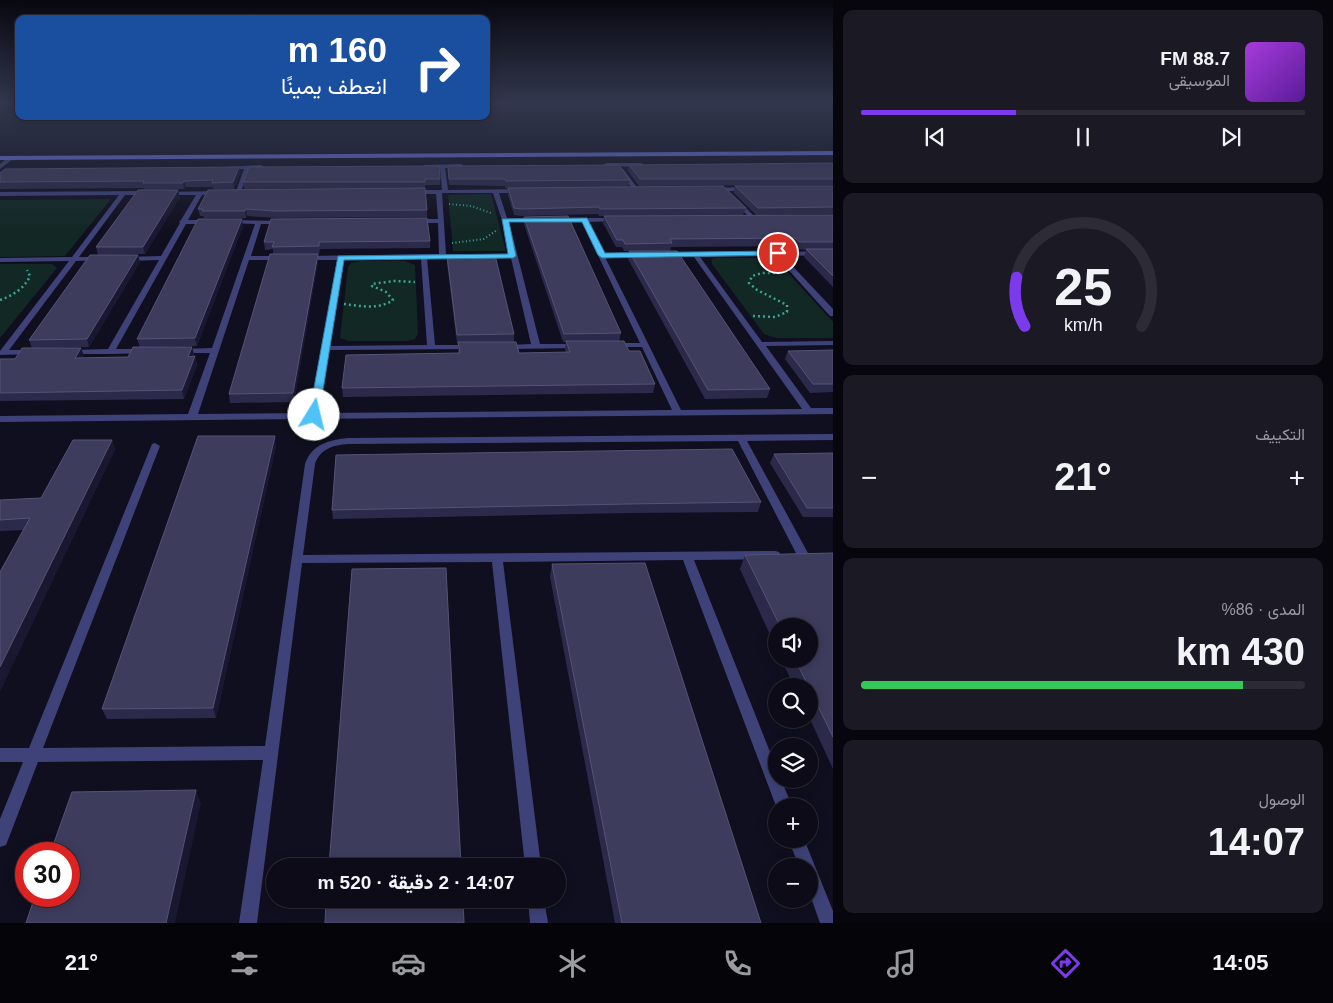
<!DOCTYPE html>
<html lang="ar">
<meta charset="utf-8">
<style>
body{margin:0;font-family:Helvetica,Vazirmatn,sans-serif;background:#1a1924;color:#f1f3f6;direction:rtl;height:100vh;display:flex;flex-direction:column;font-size:19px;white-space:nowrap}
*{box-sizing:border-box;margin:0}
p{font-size:16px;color:#9a9ba1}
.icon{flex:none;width:28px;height:28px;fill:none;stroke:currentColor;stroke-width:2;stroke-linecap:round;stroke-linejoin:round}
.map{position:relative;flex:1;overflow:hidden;direction:ltr}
.drawer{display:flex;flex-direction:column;gap:10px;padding:10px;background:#07060d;width:500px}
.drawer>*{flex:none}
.guide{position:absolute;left:15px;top:15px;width:475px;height:105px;border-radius:10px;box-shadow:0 2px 12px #0003,0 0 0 1px #2c2b36;direction:rtl;background:#1a4fa0;color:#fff;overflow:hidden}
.controls{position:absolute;left:768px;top:618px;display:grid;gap:10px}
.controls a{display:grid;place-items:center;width:50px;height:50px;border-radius:50%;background:#0c0b17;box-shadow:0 2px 12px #0003,0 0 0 1px #2c2b36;font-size:25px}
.speed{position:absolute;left:15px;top:842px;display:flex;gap:10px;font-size:25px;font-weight:700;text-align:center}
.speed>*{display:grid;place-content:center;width:65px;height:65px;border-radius:50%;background:#0c0b17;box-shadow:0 2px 12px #0003,0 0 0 1px #2c2b36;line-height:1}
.speed .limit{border:8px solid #d22;background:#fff;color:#111}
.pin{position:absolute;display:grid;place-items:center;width:42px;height:42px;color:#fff;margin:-21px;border:2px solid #fff;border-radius:50%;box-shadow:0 1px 5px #0007}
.me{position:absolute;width:55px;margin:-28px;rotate:9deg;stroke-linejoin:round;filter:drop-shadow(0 0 4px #0008)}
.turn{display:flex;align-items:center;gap:18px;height:105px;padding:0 20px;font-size:22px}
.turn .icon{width:65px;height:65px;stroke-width:2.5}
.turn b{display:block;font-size:35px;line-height:42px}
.big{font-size:38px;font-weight:800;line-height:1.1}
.drawer .tile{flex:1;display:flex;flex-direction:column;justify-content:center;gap:8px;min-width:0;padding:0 18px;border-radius:10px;background:#1a1924}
.drawer .dial{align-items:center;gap:0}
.dial svg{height:130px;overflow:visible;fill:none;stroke:#2c2b36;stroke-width:7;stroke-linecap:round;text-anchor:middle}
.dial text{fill:#f1f3f6;stroke:none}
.song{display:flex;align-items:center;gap:15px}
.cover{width:60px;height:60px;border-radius:8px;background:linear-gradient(135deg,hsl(280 70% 55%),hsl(270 70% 35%))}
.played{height:5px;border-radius:2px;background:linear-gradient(90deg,#7c3aed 35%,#2c2b36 35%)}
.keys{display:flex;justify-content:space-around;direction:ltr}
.heat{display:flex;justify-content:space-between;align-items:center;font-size:28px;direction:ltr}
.charge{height:8px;border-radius:4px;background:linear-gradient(90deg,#34c759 86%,#2c2b36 0)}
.trip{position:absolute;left:266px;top:858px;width:300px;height:50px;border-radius:25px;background:#0c0b17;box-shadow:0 2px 12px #0003,0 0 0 1px #2c2b36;font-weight:800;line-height:50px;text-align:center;direction:rtl}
.dock{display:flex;height:80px;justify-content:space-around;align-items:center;background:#050409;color:#9a9ba1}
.dock .icon{width:35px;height:35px}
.dock .active{color:#7c3aed}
.dock b{font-size:22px;color:#f1f3f6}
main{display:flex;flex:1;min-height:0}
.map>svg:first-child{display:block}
</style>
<main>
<section class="drawer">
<div class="tile">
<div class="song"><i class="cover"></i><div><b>88.7 FM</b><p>الموسيقى</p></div></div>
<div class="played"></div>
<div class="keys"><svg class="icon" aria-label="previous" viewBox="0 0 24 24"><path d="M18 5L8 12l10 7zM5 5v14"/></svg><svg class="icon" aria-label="pause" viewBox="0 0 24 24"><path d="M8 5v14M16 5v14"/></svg><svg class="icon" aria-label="next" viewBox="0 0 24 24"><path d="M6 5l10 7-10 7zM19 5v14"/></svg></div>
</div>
<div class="tile dial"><svg viewBox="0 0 100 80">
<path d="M14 69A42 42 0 1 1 86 69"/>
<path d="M14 69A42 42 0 0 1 9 39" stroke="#7c3aed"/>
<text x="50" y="56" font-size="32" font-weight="700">25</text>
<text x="50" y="72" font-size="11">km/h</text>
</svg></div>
<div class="tile"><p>التكييف</p>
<div class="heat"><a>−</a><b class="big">21°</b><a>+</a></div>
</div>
<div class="tile"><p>المدى · 86%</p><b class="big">430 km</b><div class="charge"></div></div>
<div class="tile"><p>الوصول</p><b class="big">14:07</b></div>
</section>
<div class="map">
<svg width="833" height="923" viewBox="0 0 833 923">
<rect width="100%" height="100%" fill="#100f1f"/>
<path fill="#122825" d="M491 194 506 251H453L448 195Z
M111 199 65 256 0 257V200Z
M717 258H765L778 262 833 322V338H776L764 334 712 264V259Z
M360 261H405L415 265 418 334 415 339 407 341H349L340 338 348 267 351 263Z
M0 264H52L57 268 0 338Z"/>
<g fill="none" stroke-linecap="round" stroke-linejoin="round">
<path stroke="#3aa595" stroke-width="2" stroke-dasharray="1 2.5" stroke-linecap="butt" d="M449 204 471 206 491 213
M452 243 484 239 497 230"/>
<path stroke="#3aa595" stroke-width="2.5" stroke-dasharray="2 3" stroke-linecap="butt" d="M0 300C13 295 24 289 30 276L27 270
M344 304C360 306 379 310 393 300L386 292 372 286V284L394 281 415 282
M753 316 775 317 787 312V305L757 290 749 283 752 276 762 273H780"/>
<path fill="#3f4279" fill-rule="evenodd" d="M9 157 14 158 0 169V164Z
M606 163H641L644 165 641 167 604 166 603 165Z
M461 164 463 165V167L445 168 448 190 520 189 523 191 520 193H499L507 218H537L540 220 537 222H509L540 344H578L582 346 578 348 502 349 501 347 505 345 531 344 511 258H484L481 256 484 254H510L502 220 493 193H442L446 254H459L462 256 459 258H427L435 345H470L474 347 470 349 329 350 319 413 672 410 642 347H612L608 345 612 343H640L582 222H557L554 220 557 218H617L619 219V221L588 222 603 253H642L645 255 642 257H605L681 410 802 409 694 257H667L665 256V254L833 251V255L783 256 833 309V316H830L776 256 700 257 762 342 833 341V345L766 346 811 408H833V414L0 422V416L188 414 210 353H181L177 351 181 349 212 348 255 224 228 223 227 222 230 220 285 221 286 222 283 224H261L251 256H282L285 258 282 260H249L198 414 310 413 337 260H306L303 258 306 256 439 254 438 223H415L412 221 415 219H438L436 194H414L411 192 414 190H442L440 168H426L424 167V165ZM421 259 427 345 330 346 344 260Z
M261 165 264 167 263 168 250 169 240 193 235 194 244 169 226 170 224 169V167Z
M619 169H623L639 190 638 191H634L618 170Z
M747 187 750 189 749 190 714 192 711 190 714 188Z
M220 191 223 193 222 194 202 195 188 220H211L214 222 211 224H186L116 349H144L148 351 147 353 110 354H68L67 352 71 350 108 349 159 260 126 261 123 259 126 257 161 256 180 223 179 222 181 220 196 195H167L164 193 165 192Z
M0 192 147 191 150 193 147 195H125L79 257H99L102 259 101 260 76 261 9 350H34L35 352 31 354 0 355V351L69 261 0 262V258L72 257 119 195 0 196Z
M734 200H738L755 217V219H751L734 202Z
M833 434V440L747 441 809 555 807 558H799L797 555 738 441 348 444C333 445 320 449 315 464L303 555 775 551 779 552 781 555 779 558 775 559 694 560 776 767V779H781L792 806H776L683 560 503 562 541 866H525L492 562 302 563 257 923H239L263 760 38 762 6 845 0 847V819L23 762H0V748H29L152 444 155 443 160 446 43 748 265 746 305 464C312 444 329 440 348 438Z
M788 839H804L833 911V923H820L809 892V866H799Z
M528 899H544L548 923H530Z"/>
<path fill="#727af0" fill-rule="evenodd" d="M833 151V155L0 160V156Z"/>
</g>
<path fill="#2c2a4a" d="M833 163V185L639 186 628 171 629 165Z
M448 166 630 180 628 187 746 208 743 215H756L734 193 735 186H833V214L757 215H833V287L804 257 806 250 796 249 793 246 671 247 670 251H624L622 247H616L603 223 604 216H599L598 214 521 216 514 215 508 195V188L580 187 505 188V186L449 185 448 172Z
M239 167 240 173 234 189H213V187H186L184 189 145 190 144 188 0 189V173Z
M440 179V185H425V188L244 189 243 182Z
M208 190 427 210V217L275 218 247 216 246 218H204L203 216H200L198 209Z
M180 197 145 254 98 255 96 247Z
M524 217 621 333 619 341 629 351 655 384 653 393 343 397 342 388 458 353V343H457L447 263V256L514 334V342L519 353 566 352 565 350 566 342H563L524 224Z
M243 226 197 346 140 347 137 339Z
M430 241V248L320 249 319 254H318V261L294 402 230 403 229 394 273 254V249L265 250 264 242Z
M629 251 770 389 767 398 705 399 628 259Z
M138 255 140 262 89 347 32 348 29 340Z
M192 347 194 355 193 356H195L197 365 184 399 0 401V359L84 356 83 358 128 357Z
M833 350V392L810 393 785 359 788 351Z
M112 440 115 450 24 530 0 531V500L41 498Z
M276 446 216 718 107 719 102 709Z
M833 453V517H803L770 463 774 454Z
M336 455 761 502 758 512 626 513 333 519 332 510Z
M833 553V769L809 717V686H794L781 659H809V626H776V648L740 569 745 555Z
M552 564 761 923H615L550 577Z"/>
<path fill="#1a1731" d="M239 167 240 173 234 189 233 182Z
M184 181 186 187 184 189 183 183Z
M178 190 180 197 145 254 143 247Z
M246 209 247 216 246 218 245 211Z
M242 219 243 226 197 346 195 338Z
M318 254V261L294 402 293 393Z
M138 255 140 262 89 347 87 339Z
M192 347 194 355 190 365 188 357Z
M81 348 84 356 78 366 75 358Z
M195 356 197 365 184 399 182 390Z
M275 436 276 446 216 718 213 708Z
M112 440 115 450 0 692V667Z
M196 790 201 803 175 923H166Z"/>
<path fill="#3e3c5d" stroke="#555376" d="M833 163V179H640L629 165Z
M619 165 630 180 506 181 505 179H449L448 166Z
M439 166 440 179H425V182H243L249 167Z
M239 167 233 182 212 183 213 180 184 181 183 183H143L144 181 0 182V173L5 169Z
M723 186 746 208 600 209 599 207 522 209 514 208 508 188Z
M735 186H833V207L758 208Z
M425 188 427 210 274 211 246 209 245 211H202L203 209H198L208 190Z
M138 190H178L143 247H96Z
M833 215V242H799L795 238 670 239 672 243 625 244 623 240H617L604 216Z
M568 216 621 333 564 334 524 217Z
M427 218 430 241 319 242V246L272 247 274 242H264L271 219Z
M198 219H242L195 338 137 339Z
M806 249H833V276Z
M629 251H677L770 389 708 390Z
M270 254H318L293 393 229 394Z
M90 255H138L87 339 29 340Z
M495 255 514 334 457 335 447 256Z
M566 341H624L629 351H640L655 384 342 388 346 355 460 353 458 342H516L519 353 570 352Z
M133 347H192L188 357 195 356 182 390 0 393V359H15L22 348H81L75 358 128 357Z
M833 350V384H813L788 351Z
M198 436H275L213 708 102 709Z
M73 440H112L0 667V572L30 518 0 520V500L41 498Z
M732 449 761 502 628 504 332 510 336 455Z
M833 453V508H807L774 454Z
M833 553V737L795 659H809V626H780L745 555Z
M645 563 761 923H622L552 564Z
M446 568 461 866H329L352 569Z
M196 790 166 923H26L35 896H69V854H50L72 792Z
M326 899H463L464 923H325Z"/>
<linearGradient id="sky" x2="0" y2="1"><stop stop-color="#090811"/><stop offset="0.44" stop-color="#31374d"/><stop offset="1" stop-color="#31374d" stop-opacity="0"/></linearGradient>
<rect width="833" height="233" fill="url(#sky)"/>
<path fill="#4fc3f7" stroke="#337fa1" d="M587 218 605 253 778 251 781 253 778 255 602 258 598 255 582 222H509L516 256 513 258 344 260 319 415 318 418H310L309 415 338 256 508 254 502 219Z"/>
</svg>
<div class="controls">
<a><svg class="icon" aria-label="sound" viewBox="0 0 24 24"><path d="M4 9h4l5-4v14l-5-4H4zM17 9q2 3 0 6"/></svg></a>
<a><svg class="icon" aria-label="search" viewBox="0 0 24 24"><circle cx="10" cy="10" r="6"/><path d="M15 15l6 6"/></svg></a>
<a><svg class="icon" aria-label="layers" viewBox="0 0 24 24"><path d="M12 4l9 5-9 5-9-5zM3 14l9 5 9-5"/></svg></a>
<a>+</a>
<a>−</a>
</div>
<div class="speed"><div class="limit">30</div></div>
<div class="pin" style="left:778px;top:253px;background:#d93025"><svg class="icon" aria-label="arrive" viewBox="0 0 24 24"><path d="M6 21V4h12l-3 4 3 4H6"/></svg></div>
<svg class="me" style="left:314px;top:415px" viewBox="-20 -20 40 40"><circle r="19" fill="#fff"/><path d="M0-13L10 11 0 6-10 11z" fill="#4fc3f7"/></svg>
<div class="trip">14:07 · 2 دقيقة · 520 m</div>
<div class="guide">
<div class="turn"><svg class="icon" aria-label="right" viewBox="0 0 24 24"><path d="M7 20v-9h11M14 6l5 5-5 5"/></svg><div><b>160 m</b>انعطف يمينًا</div></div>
</div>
</div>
</main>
<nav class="dock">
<b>14:05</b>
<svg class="icon active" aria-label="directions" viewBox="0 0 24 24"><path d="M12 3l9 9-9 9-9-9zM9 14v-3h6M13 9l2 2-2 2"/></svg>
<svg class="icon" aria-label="music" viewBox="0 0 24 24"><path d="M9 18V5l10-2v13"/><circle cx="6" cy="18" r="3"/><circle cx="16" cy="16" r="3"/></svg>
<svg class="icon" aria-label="phone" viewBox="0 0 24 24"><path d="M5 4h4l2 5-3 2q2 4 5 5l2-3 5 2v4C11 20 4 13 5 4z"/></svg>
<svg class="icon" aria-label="climate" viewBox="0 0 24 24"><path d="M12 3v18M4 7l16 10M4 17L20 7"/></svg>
<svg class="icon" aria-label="car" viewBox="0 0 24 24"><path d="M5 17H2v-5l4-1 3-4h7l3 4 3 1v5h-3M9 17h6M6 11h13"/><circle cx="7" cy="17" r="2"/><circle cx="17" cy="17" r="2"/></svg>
<svg class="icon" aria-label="filters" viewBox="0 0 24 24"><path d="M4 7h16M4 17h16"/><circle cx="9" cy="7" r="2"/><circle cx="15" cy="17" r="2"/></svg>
<b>21°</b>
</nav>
